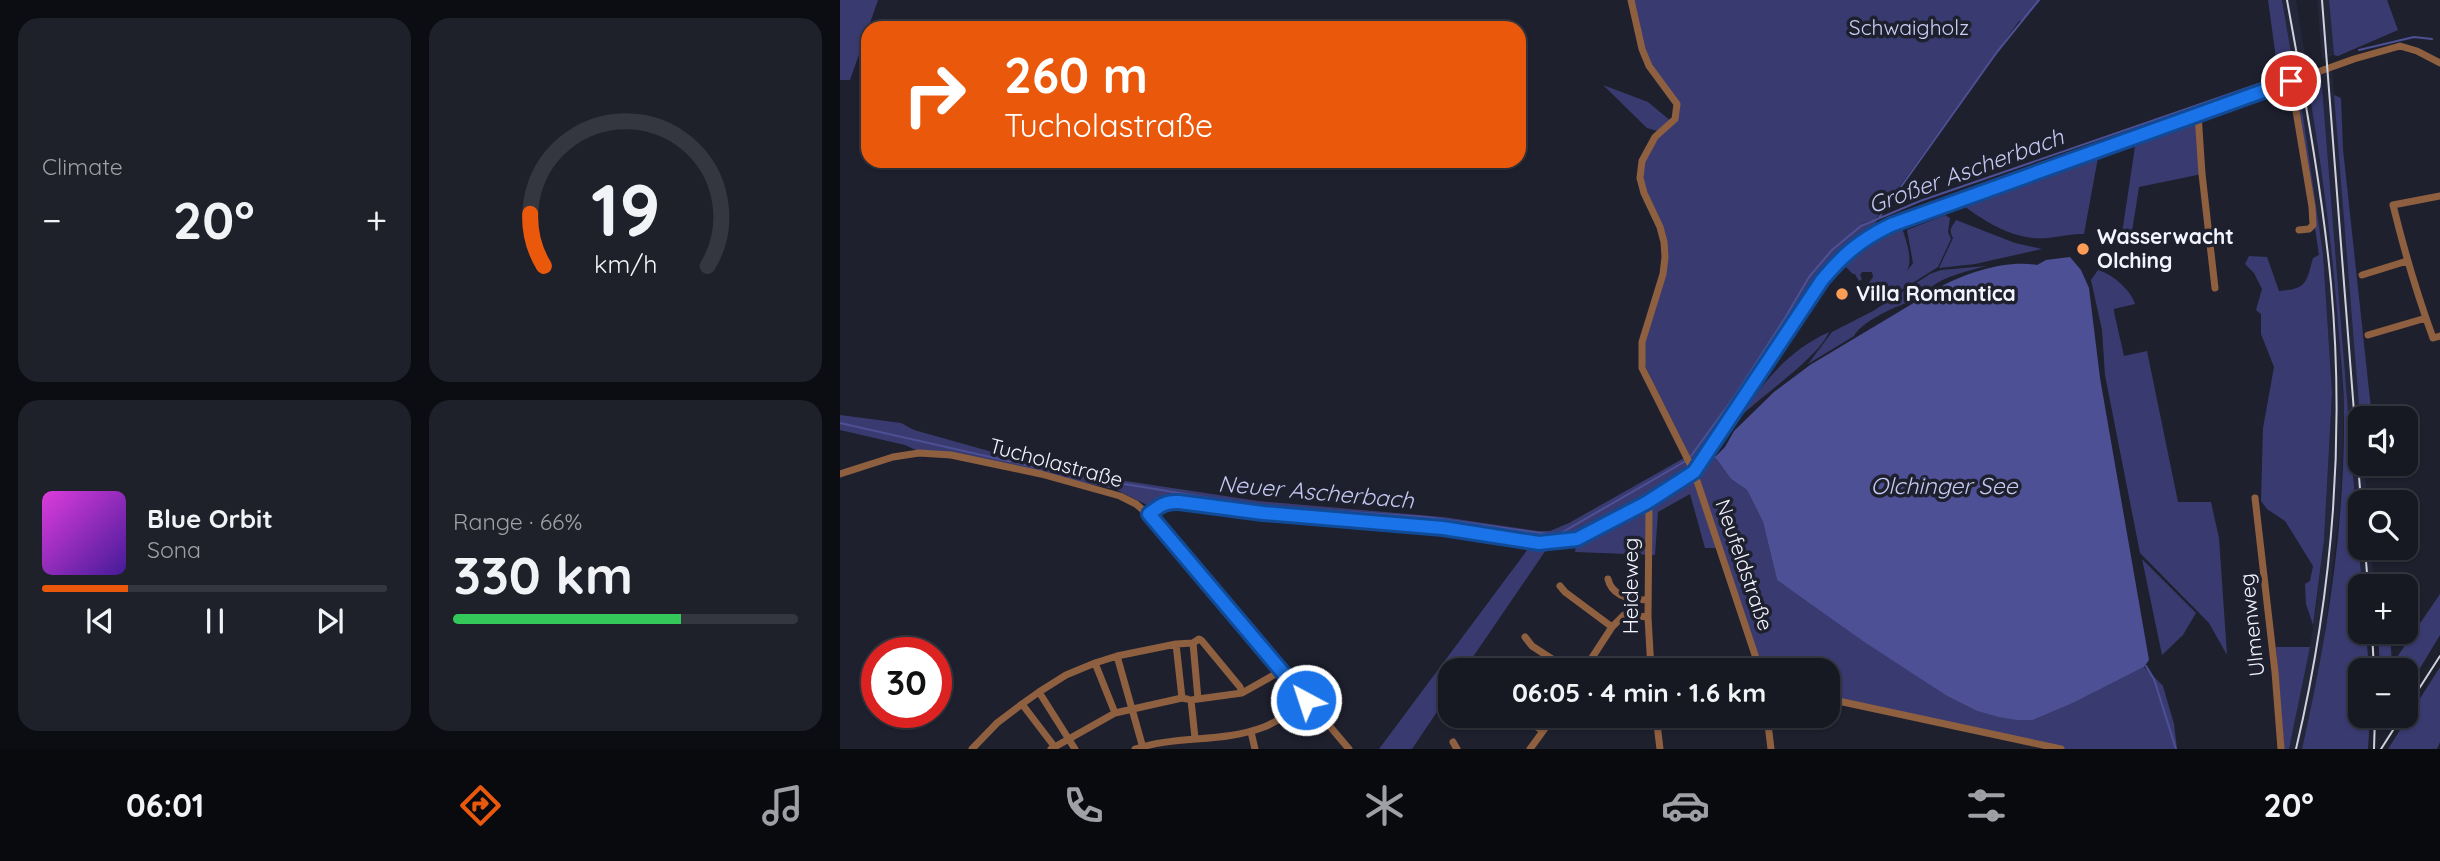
<!DOCTYPE html>
<meta charset="utf-8">
<style>
body{margin:0;font-family:Quicksand,sans-serif;background:#1f212a;color:#f1f3f6;height:100vh;display:flex;flex-direction:column;font-size:26px;white-space:nowrap}
*{box-sizing:border-box;margin:0}
p{font-size:23px;color:#9ea0a5}
.icon{flex:none;width:38px;height:38px;fill:none;stroke:currentColor;stroke-width:2;stroke-linecap:round;stroke-linejoin:round}
.map{position:relative;flex:1;overflow:hidden}
.details{display:flex;flex-direction:column;gap:18px;padding:18px;background:#0c0d13;width:840px}
.details>*{flex:none}
.guide{position:absolute;left:21px;top:21px;width:665px;height:147px;border-radius:21px;box-shadow:0 2px 5px #0004,0 0 0 2px #353740;background:#ea580c;color:#fff;overflow:hidden}
.fabs{position:absolute;left:1508px;top:406px;display:grid;gap:14px}
.fabs a{display:grid;place-items:center;width:70px;height:70px;border-radius:14px;background:#161822;box-shadow:0 2px 5px #0004,0 0 0 2px #353740;font-size:35px}
.speed{position:absolute;left:21px;top:637px;display:flex;gap:14px;font-size:35px;font-weight:700;text-align:center}
.speed>*{display:grid;place-content:center;width:91px;height:91px;border-radius:50%;background:#161822;box-shadow:0 2px 5px #0004,0 0 0 2px #353740;line-height:1}
.speed .limit{border:10px solid #d22;background:#fff;color:#111}
.pin{position:absolute;display:grid;place-items:center;width:60px;height:60px;color:#fff;margin:-30px;border:4px solid #fff;border-radius:50%;box-shadow:0 2px 7px #0007}
.me{position:absolute;width:77px;margin:-38px;rotate:320deg;stroke-linejoin:round;filter:drop-shadow(0 0 5px #0008)}
.turn{display:flex;align-items:center;gap:24px;height:147px;padding:0 28px;font-size:32px}
.turn .icon{width:91px;height:91px;stroke-width:2.5}
.turn b{display:block;font-size:49px;line-height:60px}
.big{font-size:52px;font-weight:800;line-height:1.1}
.details .tile{flex:1;display:flex;flex-direction:column;justify-content:center;gap:10px;min-width:0;padding:0 24px;border-radius:21px;background:#1f212a}
.details .dial{align-items:center;gap:0}
.dial svg{height:182px;overflow:visible;fill:none;stroke:#353740;stroke-width:7;stroke-linecap:round;text-anchor:middle}
.dial text{fill:#f1f3f6;stroke:none}
.song{display:flex;align-items:center;gap:21px}
.cover{width:84px;height:84px;border-radius:10px;background:linear-gradient(135deg,hsl(300 70% 55%),hsl(260 70% 35%))}
.played{height:7px;border-radius:4px;background:linear-gradient(90deg,#ea580c 25%,#353740 25%)}
.keys{display:flex;justify-content:space-around;direction:ltr}
.heat{display:flex;justify-content:space-between;align-items:center;font-size:38px;direction:ltr}
.charge{height:10px;border-radius:5px;background:linear-gradient(90deg,#34c759 66%,#353740 0)}
.details .tiles{flex:1;display:grid;gap:18px;grid-template-columns:repeat(2,1fr)}
.trip{position:absolute;left:598px;top:658px;width:402px;height:70px;border-radius:21px;background:#161822;box-shadow:0 2px 5px #0004,0 0 0 2px #353740;font-weight:800;line-height:70px;text-align:center}
.tabs{display:flex;height:112px;justify-content:space-around;align-items:center;background:#090a0e;color:#9ea0a5}
.tabs .icon{width:49px;height:49px}
.tabs .current{color:#ea580c}
.tabs b{font-size:32px;color:#f1f3f6}
main{display:flex;flex:1;min-height:0}
.map>svg:first-child{display:block}
</style>
<main>
<section class="details">
<div class="tiles">
<div class="tile"><p>Climate</p>
<div class="heat"><a>−</a><b class="big">20°</b><a>+</a></div>
</div>
<div class="tile dial"><svg viewBox="0 0 100 80">
<path d="M14 69A42 42 0 1 1 86 69"/>
<path d="M14 69A42 42 0 0 1 8 46" stroke="#ea580c"/>
<text x="50" y="56" font-size="32" font-weight="700">19</text>
<text x="50" y="72" font-size="11">km/h</text>
</svg></div>
<div class="tile">
<div class="song"><i class="cover"></i><div><b>Blue Orbit</b><p>Sona</p></div></div>
<div class="played"></div>
<div class="keys"><svg class="icon" aria-label="previous" viewBox="0 0 24 24"><path d="M18 5L8 12l10 7zM5 5v14"/></svg><svg class="icon" aria-label="pause" viewBox="0 0 24 24"><path d="M8 5v14M16 5v14"/></svg><svg class="icon" aria-label="next" viewBox="0 0 24 24"><path d="M6 5l10 7-10 7zM19 5v14"/></svg></div>
</div>
<div class="tile"><p>Range · 66%</p><b class="big">330 km</b><div class="charge"></div></div>
</div>
</section>
<div class="map">
<svg width="1600" height="749" viewBox="0 0 1600 749">
<rect width="100%" height="100%" fill="#1e202e"/>
<path fill="#24263a" d="M1442 0H1456L1457 7 1467 66 1454 71Z
M1477 0H1489L1494 55 1482 59Z
M1492 69 1508 252 1521 430V464H1524L1527 502H1521V548H1531L1534 586H1522L1481 74Z
M1467 79 1485 182 1496 286 1504 411 1500 509 1481 664 1462 749H1449L1470 647 1477 599 1484 540 1492 393 1483 254 1458 92V82Z"/>
<path fill="#393b70" d="M0 0H38L10 80H0Z
M791 0H1199L1183 20 1179 21 1036 219 1018 225 1037 220 1033 228 996 252 856 461 849 462 801 357 823 274 824 242 805 194 802 164 821 132 807 128 763 85 808 102 832 122 837 104 809 66Z
M1428 0H1442L1454 71H1449L1436 58Z
M1489 0H1547L1558 30 1498 56 1494 55Z
M1481 74 1522 586 1521 632H1526L1529 670H1521V716H1530L1528 749H1462C1487 639 1505 525 1504 412 1504 387 1501 362 1499 337 1493 250 1482 165 1467 79Z
M1458 82 1483 254 1492 393 1484 540 1473 625 1466 604 1465 584 1470 581 1473 566 1445 521 1427 509 1421 501 1423 428 1434 367 1421 334V314L1416 310 1422 289 1414 273 1405 264 1409 256 1427 257 1439 291C1467 289 1466 283 1473 258L1479 255 1454 86Z
M1494 95 1501 98 1503 149 1532 418H1521V430Z
M1357 118 1362 174 1299 187 1291 238 1281 240 1296 140Z
M1259 152 1244 234C1227 233 1210 240 1193 238 1165 235 1141 219 1119 202Z
M1105 215 1110 218 1108 232 1111 239 1098 267 1047 299 1035 296 1028 284 1033 277 1032 272H1022L1020 275 1022 279 1019 281 1015 274H1013L1002 263 1026 237 1060 221C1064 236 1074 257 1067 271L1073 263 1067 230Z
M1116 220 1175 243 1202 249 1135 264 1099 268 1113 238C1108 229 1112 227 1116 220Z
M1147 266C1127 271 1108 275 1091 287 1085 291 1081 298 1074 300 1057 306 1023 320 1014 336L968 364 992 332 1033 311 1090 274 1101 270Z
M1258 270C1272 274 1291 290 1295 304L1274 309V312L1284 356 1307 351 1338 502H1371L1379 538 1387 655 1369 623 1300 553 1265 375 1262 330 1251 280Z
M989 332C978 358 922 395 899 418 926 380 946 352 989 332Z
M0 415 61 423 74 430 163 455 286 481 418 501 603 517 698 531H710L729 523 844 458 850 469 849 473 736 534 708 541 638 529 400 508 327 497 309 506 275 489 76 450 65 445 0 430Z
M875 457 891 479 907 490 923 522 937 580 1107 696 1137 711 1176 720H1193L1233 703 1304 667 1323 686 1334 724 1337 749H1221L989 699V670H920L879 548H865L850 494 818 512 815 555 735 552 737 539 863 468Z
M688 549 706 550 624 670H611V691L572 749H539Z
M1302 559 1356 613 1343 635 1322 655Z
M1600 594V635L1574 678 1566 670 1553 663Z
M1538 632H1550L1552 664 1561 670H1540Z
M1436 647H1470L1449 749H1444Z
M1600 667V742L1597 749H1548Z"/>
<path fill="#4d5095" d="M1230 257 1241 270 1249 288 1260 378 1309 660 1304 667 1233 703 1193 720H1176L1159 717 1137 711 1107 696 1023 641 937 580 923 522 907 490 891 479 875 457 885 447 894 431 934 392 970 365 1102 286C1129 272 1166 260 1197 265L1206 260Z"/>
<g fill="none" stroke-linecap="round" stroke-linejoin="round">
<path stroke="#4d5095" stroke-width="2" d="M1519 50 1574 37 1592 39
M1038 219 1157 52 1199 0
M0 423 199 468
M851 456 894 397 945 318 969 277 992 250 1021 226 1080 201 1430 80
M871 457H875
M207 470 232 475
M242 477 418 506 586 517 707 534 721 533 844 462
M1306 666 1314 679 1336 749"/>
<path stroke="#8f6040" stroke-width="7" d="M791 0 802 49 809 66 837 104 835 119 815 137 802 161 800 178 804 193 820 227 824 242 825 257 823 274 802 342V368L854 472 920 670
M1451 81 1472 207 1473 225 1469 229 1459 230
M1358 114 1362 174 1375 288
M1600 196 1553 205C1564 250 1577 294 1593 338L1600 336
M1522 275 1567 261
M1528 335 1586 318
M0 474 53 457 79 453 111 455 201 474 280 496 296 504 318 523 509 749
M1415 498 1435 672 1441 749
M806 503 809 512 808 617 811 670
M309 514 322 504 334 501 423 513 585 526 699 543 737 539 806 503 854 472 982 280C1003 255 1020 240 1051 225L1514 59 1560 46 1577 51 1600 63
M768 579C772 597 793 600 808 600
M720 586 725 592 772 627
M685 637 692 646 729 670
M744 670 772 627 784 615 808 617
M199 692 182 704 214 746
M347 699 342 698 336 644 353 643
M358 699 402 693 434 675
M989 699 1221 749
M275 713 255 663 277 656
M681 716 703 731
M816 716 820 749
M927 716 931 749
M411 732 415 749
M355 738 351 700 358 699 353 643 359 639 362 641 400 687 402 693
M613 742 617 749
M303 748 277 656 336 644
M132 749 157 723 182 704
M211 749 275 713 342 698
M235 749 199 692 226 675 255 663
M295 749C337 735 382 743 424 727 440 721 452 710 466 700
M690 749 714 716"/>
<path stroke="#cfd1dc" stroke-width="2" d="M1447 0C1464 94 1482 189 1491 284 1505 440 1492 597 1456 749
M1482 0 1521 502
M1525 548 1528 586
M1532 632 1534 670
M1566 709 1600 656
M1534 749 1535 716
M1541 749 1562 716"/>
</g>
<g fill="none" stroke-linecap="round" stroke-linejoin="round">
<defs>
<path id="route" d="M466 700 309 514C319 506 326 501 339 502L423 513 603 528 699 543 737 539 806 503 854 472 982 280C1003 255 1020 240 1051 225L1451 81"/>
</defs>
<use href="#route" stroke="#114b97" stroke-width="18"/>
<use href="#route" stroke="#1a73e8" stroke-width="12"/>
</g>
<g fill="#fd9c55" stroke="#1e202e" stroke-width="2.5">
<circle cx="1243" cy="249" r="7"/>
<circle cx="1002" cy="294" r="7"/>
</g>
<g text-anchor="middle" stroke-width="7" stroke-linejoin="round" paint-order="stroke">
<g font-size="21" fill="#cacff7" stroke="#1e202e">
<text x="1069" y="35">Schwaigholz</text>
</g>
<g font-size="21" font-weight="bold" fill="#f2f4fe" stroke="#1e202e" text-anchor="start">
<text x="1257" y="244">Wasserwacht<tspan x="1257" dy="24">Olching</tspan></text>
<text x="1016" y="301">Villa Romantica</text>
</g>
<g font-size="21" fill="#f2f4fe" stroke="#1e202e">
<text transform="translate(216 463) rotate(15)" y="7">Tucholastraße</text>
<text transform="translate(904 565) rotate(71)" y="7">Neufeldstraße</text>
<text transform="translate(791 586) rotate(-90)" y="7">Heideweg</text>
<text transform="translate(1412 625) rotate(-96)" y="7">Ulmenweg</text>
</g>
<g font-size="23" font-style="italic" fill="#c4c9f1" stroke="#1e202e">
<text transform="translate(1126 171) rotate(-20)" y="8">Großer Ascherbach</text>
<text x="1104" y="494">Olchinger See</text>
<text transform="translate(476 492) rotate(5)" y="8">Neuer Ascherbach</text>
</g>
</g>
</svg>
<div class="fabs">
<a><svg class="icon" aria-label="sound" viewBox="0 0 24 24"><path d="M4 9h4l5-4v14l-5-4H4zM17 9q2 3 0 6"/></svg></a>
<a><svg class="icon" aria-label="search" viewBox="0 0 24 24"><circle cx="10" cy="10" r="6"/><path d="M15 15l6 6"/></svg></a>
<a>+</a>
<a>−</a>
</div>
<div class="speed"><div class="limit">30</div></div>
<div class="pin" style="left:1451px;top:81px;background:#d93025"><svg class="icon" aria-label="arrive" viewBox="0 0 24 24"><path d="M6 21V4h12l-3 4 3 4H6"/></svg></div>
<svg class="me" style="left:466px;top:700px" viewBox="-20 -20 40 40"><circle r="17" fill="#1a73e8" stroke="#fff" stroke-width="3"/><path d="M0-11L8 9 0 5-8 9z" fill="#fff"/></svg>
<div class="trip">06:05 · 4 min · 1.6 km</div>
<div class="guide">
<div class="turn"><svg class="icon" aria-label="right" viewBox="0 0 24 24"><path d="M7 20v-9h11M14 6l5 5-5 5"/></svg><div><b>260 m</b>Tucholastraße</div></div>
</div>
</div>
</main>
<nav class="tabs">
<b>06:01</b>
<svg class="icon current" aria-label="directions" viewBox="0 0 24 24"><path d="M12 3l9 9-9 9-9-9zM9 14v-3h6M13 9l2 2-2 2"/></svg>
<svg class="icon" aria-label="music" viewBox="0 0 24 24"><path d="M9 18V5l10-2v13"/><circle cx="6" cy="18" r="3"/><circle cx="16" cy="16" r="3"/></svg>
<svg class="icon" aria-label="phone" viewBox="0 0 24 24"><path d="M5 4h4l2 5-3 2q2 4 5 5l2-3 5 2v4C11 20 4 13 5 4z"/></svg>
<svg class="icon" aria-label="climate" viewBox="0 0 24 24"><path d="M12 3v18M4 7l16 10M4 17L20 7"/></svg>
<svg class="icon" aria-label="car" viewBox="0 0 24 24"><path d="M5 17H2v-5l4-1 3-4h7l3 4 3 1v5h-3M9 17h6M6 11h13"/><circle cx="7" cy="17" r="2"/><circle cx="17" cy="17" r="2"/></svg>
<svg class="icon" aria-label="filters" viewBox="0 0 24 24"><path d="M4 7h16M4 17h16"/><circle cx="9" cy="7" r="2"/><circle cx="15" cy="17" r="2"/></svg>
<b>20°</b>
</nav>
